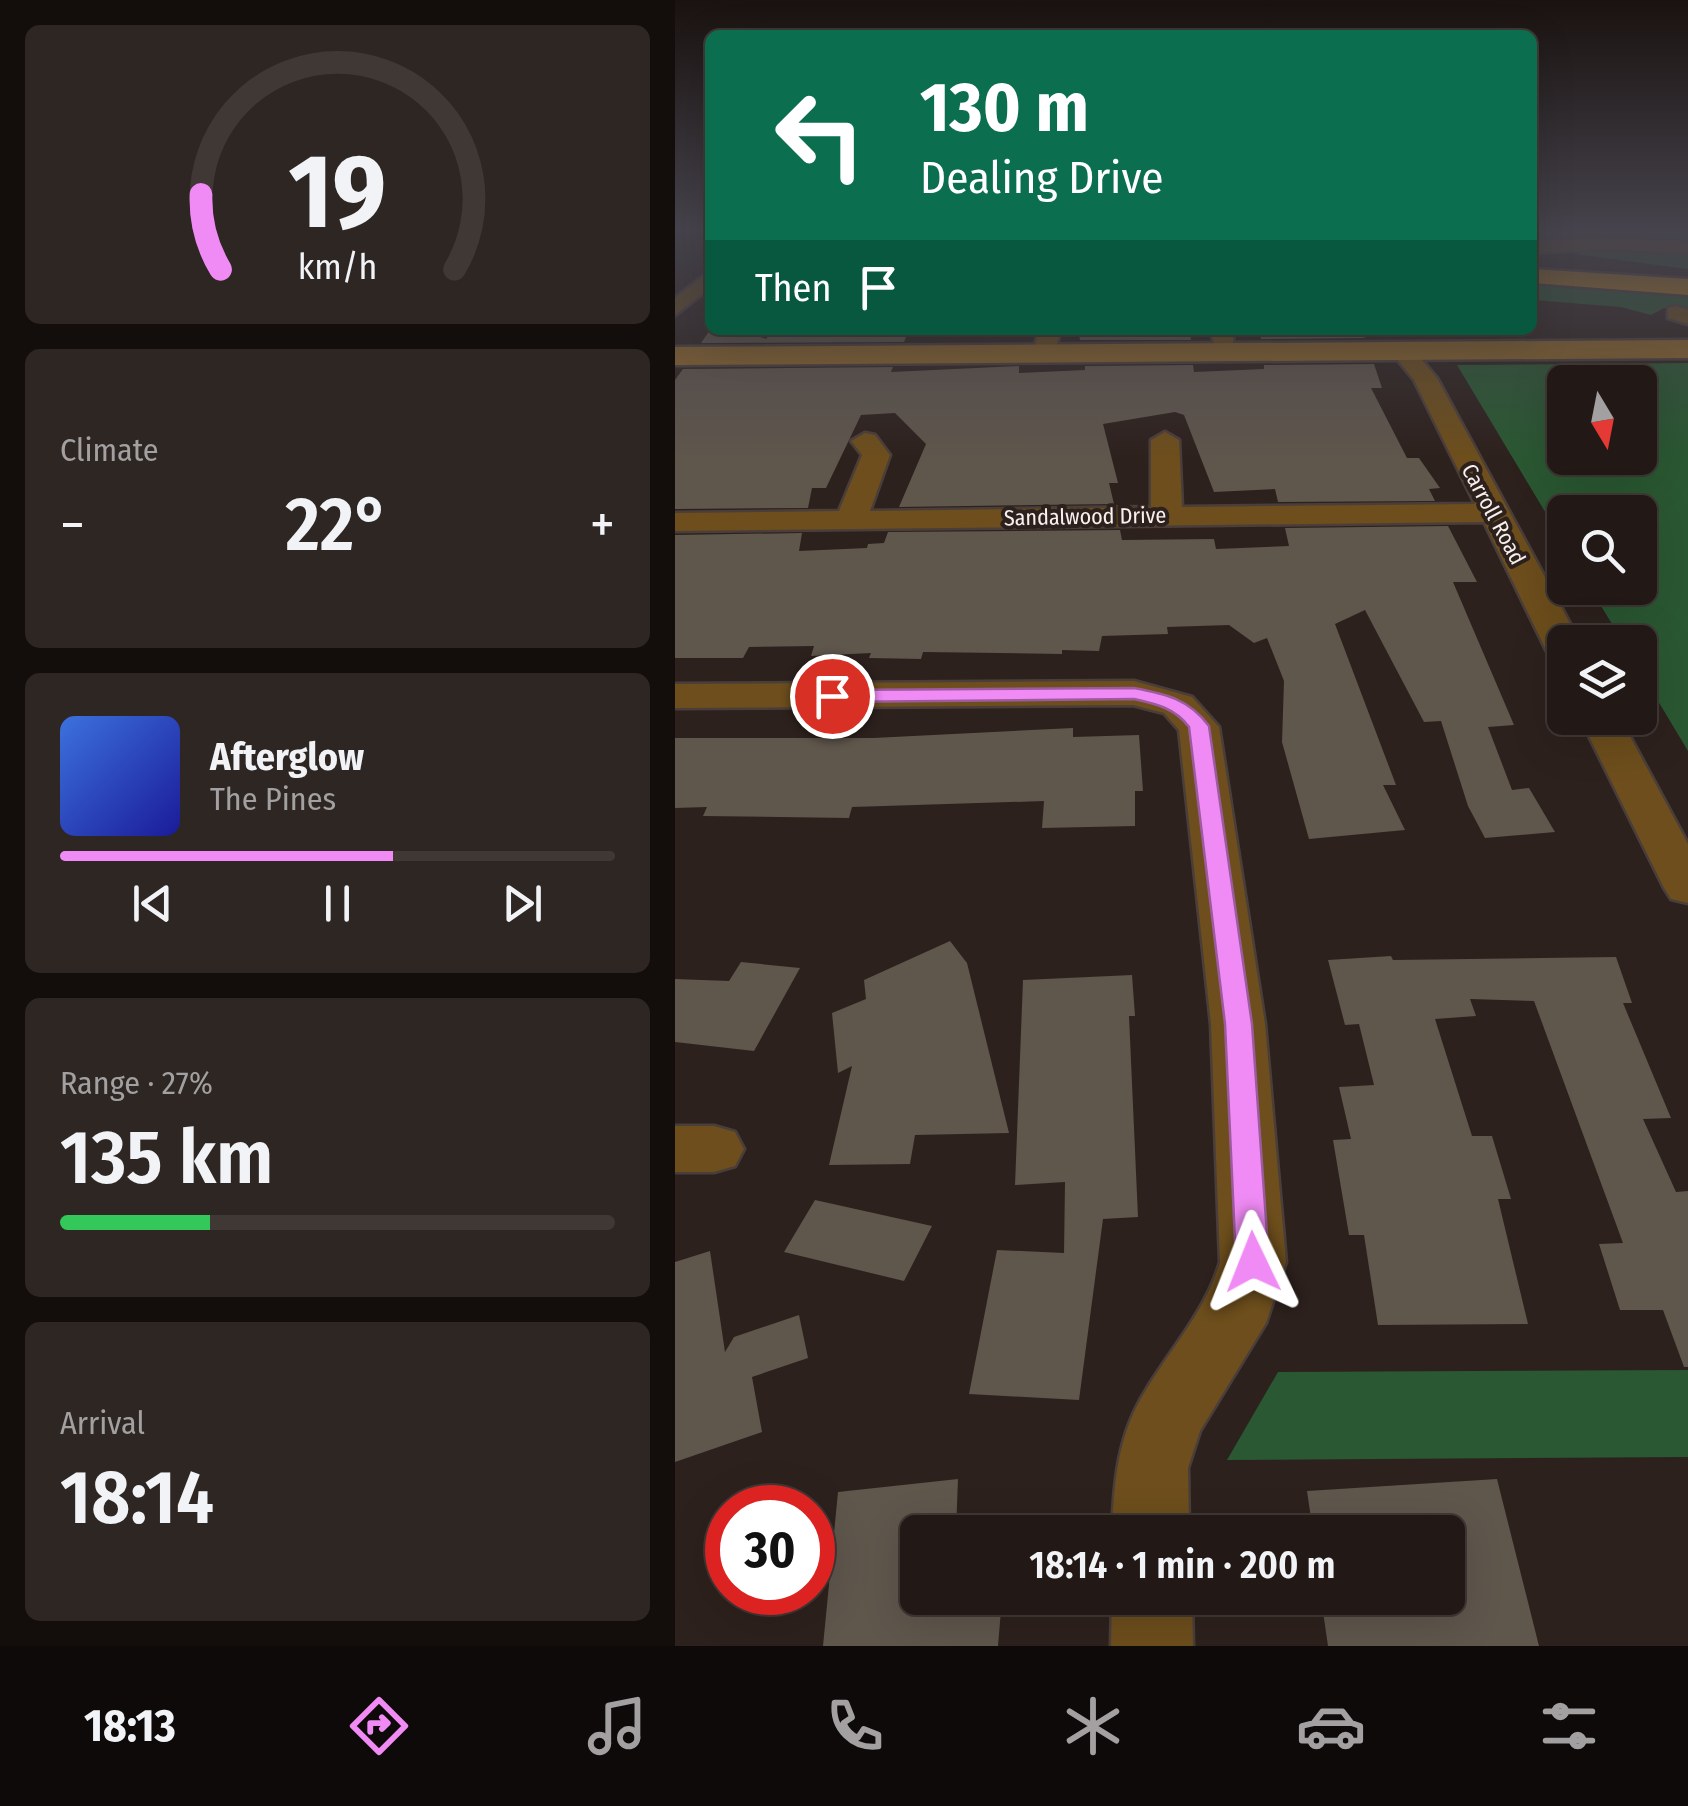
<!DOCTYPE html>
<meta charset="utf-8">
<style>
body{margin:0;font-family:"Fira Sans Condensed",sans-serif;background:#2e2623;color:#f1f3f6;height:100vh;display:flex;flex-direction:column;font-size:38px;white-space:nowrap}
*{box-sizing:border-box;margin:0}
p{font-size:32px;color:#a2a0a1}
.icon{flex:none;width:55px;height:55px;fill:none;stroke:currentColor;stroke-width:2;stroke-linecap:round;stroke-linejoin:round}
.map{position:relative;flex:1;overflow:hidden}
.panel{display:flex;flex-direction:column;gap:25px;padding:25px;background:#130e0c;width:675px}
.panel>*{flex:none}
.top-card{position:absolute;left:30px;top:30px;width:832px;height:305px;border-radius:15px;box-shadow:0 10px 40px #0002,0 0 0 2px #3f3835;background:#0b6e4f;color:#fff;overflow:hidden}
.needle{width:65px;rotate:170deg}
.tools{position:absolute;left:872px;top:365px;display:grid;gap:20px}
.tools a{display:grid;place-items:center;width:110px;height:110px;border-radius:15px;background:#221916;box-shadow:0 10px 40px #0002,0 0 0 2px #3f3835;font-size:50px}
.speed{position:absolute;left:30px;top:1485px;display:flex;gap:20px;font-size:50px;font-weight:700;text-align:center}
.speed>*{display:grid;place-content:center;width:130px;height:130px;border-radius:50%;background:#221916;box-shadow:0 10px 40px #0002,0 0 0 2px #3f3835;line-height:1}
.speed .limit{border:15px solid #d22;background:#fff;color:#111}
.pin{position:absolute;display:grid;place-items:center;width:85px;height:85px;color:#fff;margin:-42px;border:5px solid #fff;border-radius:50%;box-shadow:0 2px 10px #0007}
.me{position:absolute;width:110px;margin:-55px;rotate:358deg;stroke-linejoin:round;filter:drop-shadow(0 0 8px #0008)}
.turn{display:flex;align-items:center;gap:35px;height:210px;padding:0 50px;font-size:45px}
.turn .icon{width:130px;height:130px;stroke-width:2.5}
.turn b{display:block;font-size:70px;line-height:85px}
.then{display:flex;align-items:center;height:95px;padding:0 50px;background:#0003;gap:20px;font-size:38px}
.big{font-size:75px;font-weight:600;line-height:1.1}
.panel .widget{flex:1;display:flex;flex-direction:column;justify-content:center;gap:15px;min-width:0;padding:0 35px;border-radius:15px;background:#2e2623}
.panel .dial{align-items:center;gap:0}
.dial svg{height:260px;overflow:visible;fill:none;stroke:#3f3835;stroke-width:7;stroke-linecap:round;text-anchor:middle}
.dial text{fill:#f1f3f6;stroke:none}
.song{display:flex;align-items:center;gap:30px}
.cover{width:120px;height:120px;border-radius:15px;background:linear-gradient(135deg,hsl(220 70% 55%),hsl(240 70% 35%))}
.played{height:10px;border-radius:5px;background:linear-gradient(90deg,#f08bf5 60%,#3f3835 60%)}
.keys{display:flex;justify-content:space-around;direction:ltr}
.heat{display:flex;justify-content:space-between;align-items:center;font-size:55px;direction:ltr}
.charge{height:15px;border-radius:8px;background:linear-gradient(90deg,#34c759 27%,#3f3835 0)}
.trip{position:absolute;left:225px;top:1515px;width:565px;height:100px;border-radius:15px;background:#221916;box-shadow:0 10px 40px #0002,0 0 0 2px #3f3835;font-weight:600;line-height:100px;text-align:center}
.menu{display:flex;height:160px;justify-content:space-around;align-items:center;background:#0e0a09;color:#a2a0a1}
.menu .icon{width:70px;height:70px}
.menu .active{color:#f08bf5}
.menu b{font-size:45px;color:#f1f3f6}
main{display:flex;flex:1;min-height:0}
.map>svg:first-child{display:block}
</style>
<main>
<section class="panel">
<div class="widget dial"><svg viewBox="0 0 100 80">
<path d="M14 69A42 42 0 1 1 86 69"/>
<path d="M14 69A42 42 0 0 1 8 46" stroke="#f08bf5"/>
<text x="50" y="56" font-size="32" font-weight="700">19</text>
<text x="50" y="72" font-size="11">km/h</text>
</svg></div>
<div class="widget"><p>Climate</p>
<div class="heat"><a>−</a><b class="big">22°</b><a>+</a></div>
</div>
<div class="widget">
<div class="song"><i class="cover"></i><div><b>Afterglow</b><p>The Pines</p></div></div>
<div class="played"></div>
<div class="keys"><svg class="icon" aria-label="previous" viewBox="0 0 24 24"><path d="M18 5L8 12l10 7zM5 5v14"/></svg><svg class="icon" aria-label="pause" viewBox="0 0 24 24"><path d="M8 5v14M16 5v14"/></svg><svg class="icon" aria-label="next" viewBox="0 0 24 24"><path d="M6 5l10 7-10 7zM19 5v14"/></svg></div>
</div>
<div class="widget"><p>Range · 27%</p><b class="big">135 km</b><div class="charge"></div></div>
<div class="widget"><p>Arrival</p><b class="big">18:14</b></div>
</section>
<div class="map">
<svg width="1013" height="1646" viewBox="0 0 1013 1646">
<rect width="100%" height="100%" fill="#2d211d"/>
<path fill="#2a5832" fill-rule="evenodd" d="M858 229H1013V243L918 238 858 242Z
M930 248 1013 252V269L900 254Z
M858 282 1013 293V309L989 308 976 315 946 307 858 300Z
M1013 363V751L965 671V642H948L915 588H965V512H890V545L782 365ZM965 382V458H890V382Z
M1013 1370V1457L552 1460 603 1372Z"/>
<path fill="#5f564c" d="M35 330H66L91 339 96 333 233 332 229 342 26 343Z
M403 330H515L516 340H405Z
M585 330 687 332 690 338 586 339Z
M699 364 707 388H696L732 458H744L765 488 754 489 760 501 603 502 600 489 539 492 509 415 500 412 428 424 443 483H434L439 504 224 507 251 444 220 413 186 415 151 488H137L133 508 0 509V380L8 369 218 367 216 372 344 366V373L410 370V366L518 365 519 372 589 369V365Z
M773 526 802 582H778L839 725 813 727 837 790 854 788 880 832 810 838 793 806 766 721 749 722 690 610 660 624 721 785H708L730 830 634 839 607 742 609 681 592 638 579 643 554 625 492 627 493 634 427 636 424 651 387 650V654L248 652 246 659 194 658 196 653 136 656 139 646 74 647 68 658H0V535L127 533 124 551 192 548 193 544 209 543 213 532 445 530 447 540 539 539 541 549 614 546 610 528Z
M398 728V737L464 735 468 791H460V826L367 828 369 801 177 807 174 818 28 816 32 807 0 808V738H198Z
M275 941 292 963 334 1133 240 1135 235 1164 154 1165 177 1066 163 1073 157 1013 191 999 189 980Z
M716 956 718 960 941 957 957 1003H948L996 1118 968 1119 1001 1192 1013 1191V1367H1009L988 1310H945L924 1244 948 1243 859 1001 795 999 801 1016 760 1019 797 1136H817L836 1199H823L853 1324 703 1325 689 1235H674L658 1140 676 1139 664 1087 699 1085 684 1024 670 1025 653 960Z
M66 962 125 968 79 1051 0 1042V979L54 981Z
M457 975 460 1016H454L463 1217 428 1219 404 1400 294 1394 322 1250 389 1253 390 1182 340 1185 348 980Z
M140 1200 257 1226 229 1281 109 1252Z
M35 1251 50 1352 59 1337 124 1315 133 1358 77 1377 87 1432 0 1462V1262Z
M283 1479 281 1532H242V1598H327L323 1646H148L163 1492Z
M822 1479 864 1646H653L646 1598H772V1532H638L632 1491Z"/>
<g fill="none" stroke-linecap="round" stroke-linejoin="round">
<defs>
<path id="minor" d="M928 237 1013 241V253L928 249 858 253V241Z
M35 271V288L0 315V298Z
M1001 306 1013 310V324L993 318V308Z
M364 330H386L377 360H361L357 355Z
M536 330H558V359H542Z
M729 346 737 348 762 378 905 642H890V661L877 658 871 650 809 522 0 531V513L164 511 187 455 176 441 190 433 200 435 215 455 195 511 476 507V440L490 432 504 440 507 507 800 504 739 380 717 353Z
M459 681 517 697 544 727 590 1024 611 1262 591 1323 525 1431 513 1468 514 1532H437C439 1481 443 1434 471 1390 497 1347 531 1310 545 1262L536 1024 504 730 489 713 458 705 0 708V684Z
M905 718H945L1013 844V903L996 899 989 888Z
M0 1126H39L60 1132 69 1149 60 1166 39 1172H0Z
M437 1598H517L518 1646H436Z"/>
<path id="secondary" d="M1013 340V358L0 365V347Z"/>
<path id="trunk" d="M858 269 1013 279V295L858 283Z"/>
</defs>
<use href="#minor" stroke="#4a3e3a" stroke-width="5"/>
<use href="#secondary" stroke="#4a3e3a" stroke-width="5"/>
<use href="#trunk" stroke="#4a3e3a" stroke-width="5"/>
<use href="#minor" fill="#6d4e1c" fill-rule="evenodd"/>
<use href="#secondary" fill="#8f6728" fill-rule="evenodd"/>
<use href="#trunk" fill="#ba8119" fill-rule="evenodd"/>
</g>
<linearGradient id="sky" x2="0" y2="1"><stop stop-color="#191210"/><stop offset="0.5" stop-color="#46434c"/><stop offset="1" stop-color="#46434c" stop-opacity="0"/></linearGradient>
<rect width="1013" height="459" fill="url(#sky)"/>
<path fill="#f08bf5" stroke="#9c5a9f" stroke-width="2.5" d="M459 688C491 694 514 699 534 726L577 1024 594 1262 589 1272 578 1276 566 1272 561 1262 550 1024 514 727C500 708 481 704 459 699L157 702 147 696 157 690Z"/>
<g text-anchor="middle" stroke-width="8" stroke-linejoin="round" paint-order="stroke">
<g font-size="22" fill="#f9f0ed" stroke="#2d211d">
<text transform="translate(819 514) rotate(62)" y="8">Carroll Road</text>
<text transform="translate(410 516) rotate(-1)" y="8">Sandalwood Drive</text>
</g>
</g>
</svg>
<div class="tools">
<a><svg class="needle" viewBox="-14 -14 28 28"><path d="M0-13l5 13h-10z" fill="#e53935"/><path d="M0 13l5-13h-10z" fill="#a2a0a1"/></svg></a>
<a><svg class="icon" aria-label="search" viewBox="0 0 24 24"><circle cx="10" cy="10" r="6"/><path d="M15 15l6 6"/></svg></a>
<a><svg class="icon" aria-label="layers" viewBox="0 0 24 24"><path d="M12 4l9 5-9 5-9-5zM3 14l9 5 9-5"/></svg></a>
</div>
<div class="speed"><div class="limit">30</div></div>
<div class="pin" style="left:157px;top:696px;background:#d93025"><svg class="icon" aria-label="arrive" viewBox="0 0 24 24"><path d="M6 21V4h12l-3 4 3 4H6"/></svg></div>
<svg class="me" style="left:578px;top:1262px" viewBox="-20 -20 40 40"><path d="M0-17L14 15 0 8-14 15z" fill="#f08bf5" stroke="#fff" stroke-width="4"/></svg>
<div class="trip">18:14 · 1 min · 200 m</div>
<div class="top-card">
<div class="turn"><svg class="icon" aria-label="left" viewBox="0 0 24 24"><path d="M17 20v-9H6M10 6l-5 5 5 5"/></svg><div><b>130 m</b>Dealing Drive</div></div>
<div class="then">Then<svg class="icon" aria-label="arrive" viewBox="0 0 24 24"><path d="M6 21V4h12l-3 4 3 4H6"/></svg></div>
</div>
</div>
</main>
<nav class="menu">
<b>18:13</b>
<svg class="icon active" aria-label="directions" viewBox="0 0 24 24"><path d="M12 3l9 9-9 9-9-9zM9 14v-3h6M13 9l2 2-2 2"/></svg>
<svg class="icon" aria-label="music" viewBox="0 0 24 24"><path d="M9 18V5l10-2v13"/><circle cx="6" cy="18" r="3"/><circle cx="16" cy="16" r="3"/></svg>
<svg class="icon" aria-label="phone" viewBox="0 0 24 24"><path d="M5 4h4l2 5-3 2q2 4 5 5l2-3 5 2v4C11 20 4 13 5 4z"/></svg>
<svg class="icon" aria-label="climate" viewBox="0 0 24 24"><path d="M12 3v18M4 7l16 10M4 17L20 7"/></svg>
<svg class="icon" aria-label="car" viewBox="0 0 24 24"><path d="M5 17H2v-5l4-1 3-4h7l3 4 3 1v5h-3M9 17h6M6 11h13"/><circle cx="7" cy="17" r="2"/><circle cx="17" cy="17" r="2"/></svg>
<svg class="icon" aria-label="filters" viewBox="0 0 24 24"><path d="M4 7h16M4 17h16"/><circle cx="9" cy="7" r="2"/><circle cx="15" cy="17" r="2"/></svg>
</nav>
